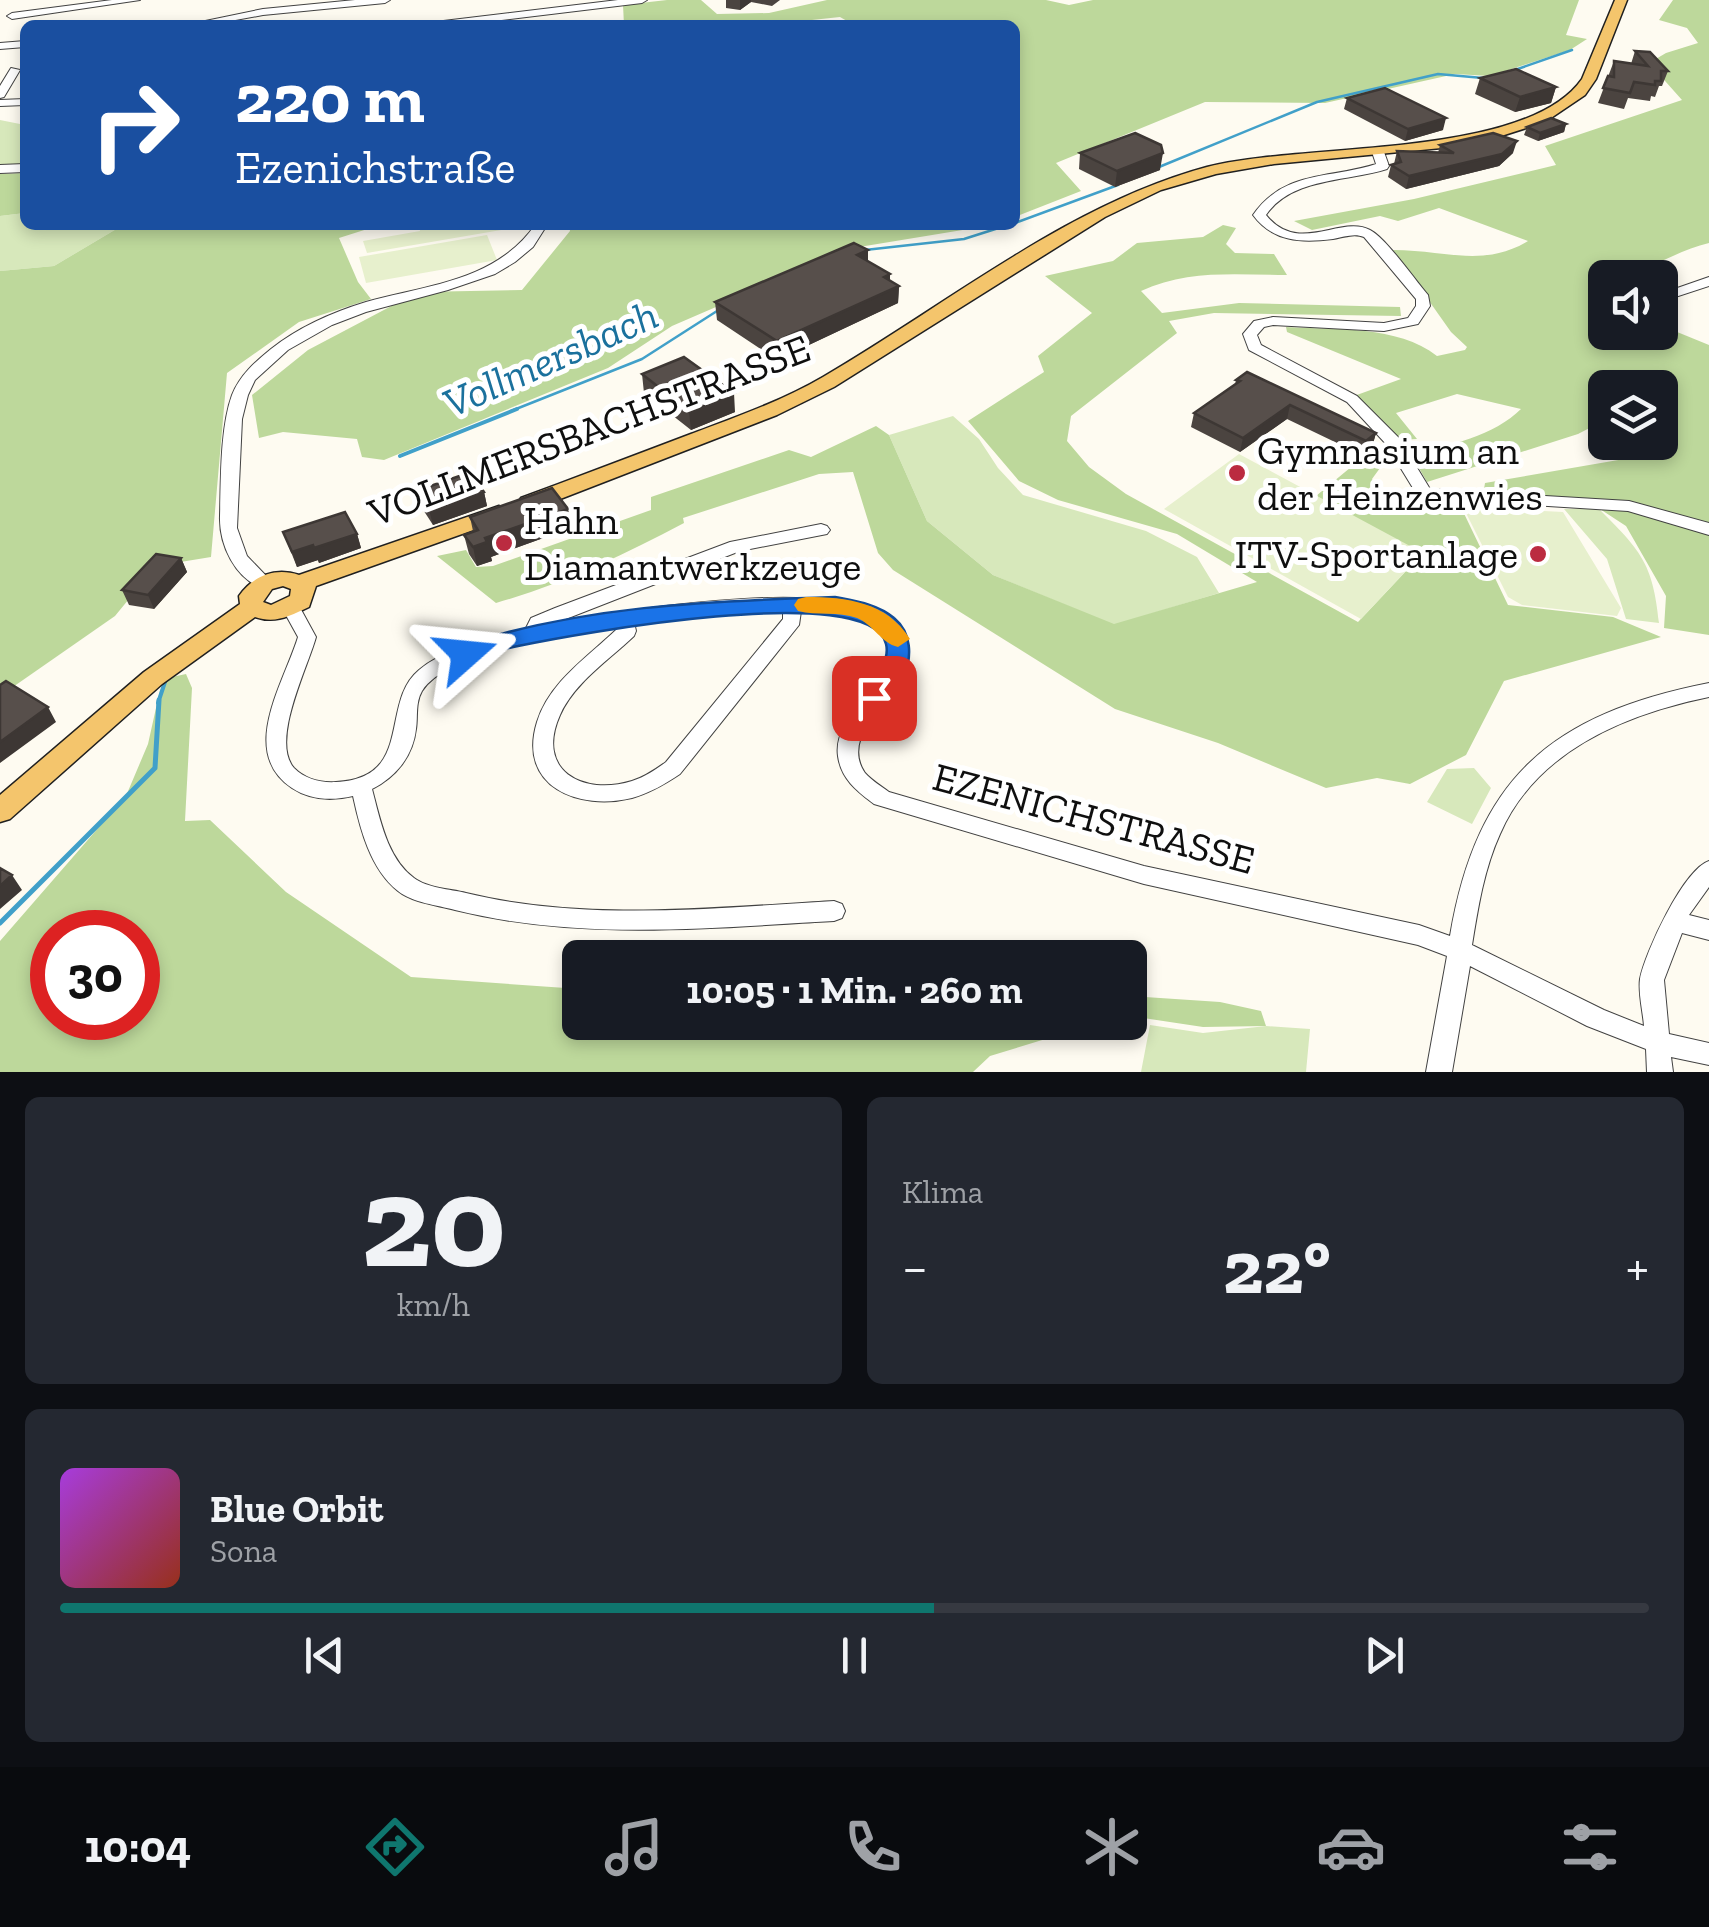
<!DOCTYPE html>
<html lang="de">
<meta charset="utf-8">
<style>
body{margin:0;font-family:"Zilla Slab",serif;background:#242831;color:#f1f3f6;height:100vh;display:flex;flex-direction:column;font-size:38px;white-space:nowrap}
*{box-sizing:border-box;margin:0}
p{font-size:32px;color:#9ea1a6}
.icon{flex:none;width:55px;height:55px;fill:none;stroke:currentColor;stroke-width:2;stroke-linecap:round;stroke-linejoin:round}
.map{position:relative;height:1072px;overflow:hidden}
.sheet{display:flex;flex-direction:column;gap:25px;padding:25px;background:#0d0f14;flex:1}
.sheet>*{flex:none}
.guide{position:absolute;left:20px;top:20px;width:1000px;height:210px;border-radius:15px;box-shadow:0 5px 15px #0003;background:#1a4fa0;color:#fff;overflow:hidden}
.buttons{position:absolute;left:1588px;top:260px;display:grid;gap:20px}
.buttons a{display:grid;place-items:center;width:90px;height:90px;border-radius:15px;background:#171b24;box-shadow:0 5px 15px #0003;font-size:50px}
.speed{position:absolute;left:30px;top:910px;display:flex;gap:20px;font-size:50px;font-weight:700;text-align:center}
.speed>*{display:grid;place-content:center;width:130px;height:130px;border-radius:50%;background:#171b24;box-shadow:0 5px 15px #0003;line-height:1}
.speed .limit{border:15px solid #d22;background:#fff;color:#111}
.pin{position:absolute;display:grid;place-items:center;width:85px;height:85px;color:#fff;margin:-42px;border-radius:20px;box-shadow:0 5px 15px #0006}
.me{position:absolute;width:110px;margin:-55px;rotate:72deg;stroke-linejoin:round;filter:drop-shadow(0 0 8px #0008)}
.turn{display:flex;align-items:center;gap:35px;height:210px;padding:0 50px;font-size:45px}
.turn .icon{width:130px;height:130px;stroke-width:2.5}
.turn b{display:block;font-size:70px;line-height:85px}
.big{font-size:75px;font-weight:800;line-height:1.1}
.sheet .card{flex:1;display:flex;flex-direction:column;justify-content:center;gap:15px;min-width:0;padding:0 35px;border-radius:15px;background:#242831}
.sheet .dial{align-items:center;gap:0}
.dial b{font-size:130px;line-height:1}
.song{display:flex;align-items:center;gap:30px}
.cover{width:120px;height:120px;border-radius:15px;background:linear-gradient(135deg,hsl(280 70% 55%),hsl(10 70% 35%))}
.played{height:10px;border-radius:5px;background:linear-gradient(90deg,#0f766e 55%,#363941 55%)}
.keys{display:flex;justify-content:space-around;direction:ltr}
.heat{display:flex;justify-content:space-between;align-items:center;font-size:55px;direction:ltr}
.sheet .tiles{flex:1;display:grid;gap:25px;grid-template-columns:1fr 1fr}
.card:last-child{grid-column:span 2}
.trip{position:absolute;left:562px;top:940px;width:585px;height:100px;border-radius:15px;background:#171b24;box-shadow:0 5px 15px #0003;font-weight:800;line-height:100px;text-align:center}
.dock{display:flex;height:160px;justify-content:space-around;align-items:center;background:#090b0e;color:#9ea1a6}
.dock .icon{width:70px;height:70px}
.dock .current{color:#0f766e}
.dock b{font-size:45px;color:#f1f3f6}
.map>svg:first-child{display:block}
</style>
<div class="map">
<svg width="1709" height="1072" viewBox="0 0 1709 1072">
<rect width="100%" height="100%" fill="#fefbf1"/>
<path fill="#d7e8bb" d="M0 120 25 125V165L0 166Z
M25 213V225H123L54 266 0 271V216Z
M953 416 979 439 998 468 1023 495 1146 531 1197 557 1219 593 1114 625 993 575 927 521 889 435Z
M1598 508C1640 550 1653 562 1659 623L1626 619 1607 559 1564 509Z
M1474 768 1491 788 1472 824 1427 802 1447 769Z
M1150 1025 1203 1033 1266 1026 1310 1029 1306 1072H1141Z"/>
<path fill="#bdd89b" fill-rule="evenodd" d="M667 0H701L717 14 769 13 827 0H1046L1069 5 1093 0H1579L1566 35 1587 39 1570 50 1490 76 1455 74 1325 103 1205 102 1056 163 1081 191 1015 217V25H854L840 17 765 25H624L623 5Z
M1673 0H1709V243C1674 251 1640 277 1605 278V332H1660V325L1709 345V635L1664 628 1666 596 1626 526 1583 498 1501 495 1484 489 1485 483 1624 459 1629 443 1660 442V388H1605V420L1578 434 1427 482 1408 449C1444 450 1495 435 1521 409L1457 394 1396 413 1417 439 1401 440 1354 396 1401 379 1287 332 1286 327C1334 330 1398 325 1437 356L1465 350 1467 347 1451 332 1393 250C1445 250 1483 268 1528 241L1439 208 1398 221 1380 216 1312 230 1294 221 1414 199 1556 165 1545 146 1682 100 1649 63 1666 53 1698 43 1687 28 1659 20Z
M25 173V213L0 216V174Z
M123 225H380L339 238 358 282 371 299 299 322 227 373 211 557 156 566 115 616 0 696V271L54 266Z
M569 225H993L853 248 672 326 608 368 384 460 362 457 357 439 283 432 259 438 252 395 308 350 418 292 522 290 570 231Z
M1223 225 1236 228 1226 244 1235 253 1274 254 1287 275C1237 275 1188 269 1141 291L1162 313 1239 303 1400 307 1401 316 1214 313 1169 321 1177 333 1071 416 1067 441 1089 467 1126 494 1358 622 1422 554 1316 496 1362 458 1380 468 1372 479C1385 507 1432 499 1458 501L1508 605 1613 617 1661 637 1504 681 1466 755 1410 784 1377 778 1326 788 1218 743 1115 709 893 570 878 553 853 472 819 474 683 518 684 523C623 555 563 584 496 603L437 556 466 550 476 567 493 566 651 510V497L789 450 811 457 876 426 889 435 927 521 993 575 1114 624 1257 582 1177 534 1058 500 1019 481 968 421 1044 372 1038 356 1092 313 1045 276 1113 261 1137 243 1203 237Z
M186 674 192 688 185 821 210 820 286 892 411 977 580 989V1022L1098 1023 990 1056 973 1072H0V941L126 796 148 744 160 690 172 677ZM52 932H138V1018H52Z
M1130 996 1220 1002 1261 1011 1266 1026 1203 1027 1130 1016Z"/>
<path fill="#e7f0cd" d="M419 225H512L513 228 367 253 363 241 420 231Z
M487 235 497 260 366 283 359 257Z
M1239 454 1423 553 1361 619 1164 509Z
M1463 507 1563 512 1621 608 1617 616 1522 605 1508 597Z"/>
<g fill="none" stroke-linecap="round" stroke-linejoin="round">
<path stroke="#41a0c9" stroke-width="2.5" d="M1512 71 1572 50
M1159 167 1317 102 1438 74 1483 78
M1015 223 1118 185
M865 250 964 239 1008 225
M511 411 642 359 717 311"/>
<path stroke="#41a0c9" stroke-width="4" d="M400 456 517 409
M158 703 166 679"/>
<path stroke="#41a0c9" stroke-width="5" d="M0 923 155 768 159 700"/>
<defs>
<path id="minor" d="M112 0H140L12 19 7 16 12 13Z
M355 0H390L385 3 263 15 208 25H186L263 9Z
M618 0H647L642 3 460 25H430L435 22Z
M25 41V47L0 49V43Z
M11 68 20 70 4 97 0 98V86Z
M25 99V105L0 106V100Z
M1378 148 1384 152 1389 166 1387 169C1347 182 1292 177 1266 215 1299 256 1341 214 1370 230 1386 238 1415 280 1428 295L1430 306 1418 324 1384 331 1273 325 1264 327 1257 335 1261 345 1357 396 1399 438 1430 489 1629 501 1709 523V535L1628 511 1419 498 1386 444 1347 402 1249 350 1243 334 1254 321 1273 317 1384 323 1408 318 1416 306V299L1364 237C1354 233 1344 237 1333 239 1301 243 1273 242 1253 215 1284 170 1330 179 1376 164L1372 152Z
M25 164V172L0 173V165Z
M535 225H547L533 247 515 262 495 274 448 290 366 312 332 325 288 350 255 380 248 395 242 419 237 528 247 556 273 583 264 589C235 579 219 545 220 516 221 480 220 428 232 395 240 375 255 362 271 349 299 327 333 312 366 302 427 285 496 281 535 225Z
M1709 277V286L1660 302V294Z
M821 524 827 526 830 530 827 534 740 551 553 624C614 612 875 566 905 635 925 681 833 727 865 773 871 780 881 786 889 792L1144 866 1419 925 1450 936C1477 776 1553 714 1709 683V697C1626 714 1536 751 1500 834 1484 869 1478 908 1472 945L1604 1010 1644 1026C1643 1012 1638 993 1640 979 1645 953 1683 870 1709 861V887L1689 915 1709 920V940L1682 933 1664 980 1669 1034 1709 1043V1065L1671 1057 1673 1072H1647L1646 1049 1587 1026 1470 966 1452 1072H1426L1447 956 1418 945 1144 884 874 804C857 791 841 779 838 756 832 714 893 686 888 646 884 613 826 613 801 611L799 625 680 774C665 784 650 793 632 798 579 811 517 787 537 722 549 682 589 656 617 629L616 625C571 632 447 651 422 691 415 703 418 717 416 729 413 756 396 777 372 789 380 819 387 858 414 878 427 888 450 889 466 893 586 922 711 908 834 901L842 904 845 911 842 918 834 921C707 928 580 941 455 910 437 905 413 903 398 891 370 869 360 828 353 796 332 801 310 800 292 788 238 752 284 683 298 637L282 608 284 604H298L316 637C308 667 270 741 294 768 305 779 321 783 336 782 415 778 379 703 419 670 448 646 490 639 525 630L531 618 555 608 730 542ZM783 611V619L666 762C655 770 645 777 632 781 583 796 535 771 560 715 574 683 609 660 634 636L636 631 634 622 731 612Z"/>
<path id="major" d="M1615 0H1627L1596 79 1585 95 1545 122 1473 145 1274 164 1216 174 1161 190 1105 217 834 387 777 415 537 508H521L518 503 521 498C578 477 635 455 691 434 736 417 782 401 823 377 947 305 1067 205 1207 167 1301 142 1525 160 1582 79Z
M499 506 510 513 507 518 316 586 309 607C289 616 276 624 255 617L162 684 10 819 0 822V795L144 672 240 604 239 596C253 576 275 567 299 575ZM283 586 291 589 290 596 271 605 263 602 272 589Z"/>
</defs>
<use href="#minor" stroke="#424242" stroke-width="2"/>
<use href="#major" stroke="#202020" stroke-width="3"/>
<use href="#minor" fill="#fff" fill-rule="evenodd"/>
<use href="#major" fill="#f4c56c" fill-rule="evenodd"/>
</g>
<path fill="#4b4440" d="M726 0H780L772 6 751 2 740 10 726 8Z
M1635 51 1668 71 1662 86H1659L1655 97 1651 96 1650 101 1628 98 1624 109 1598 103 1614 61 1631 64Z
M1480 78 1556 87 1551 103 1515 112 1475 94Z
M1347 98 1443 130 1405 141 1344 109Z
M1566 124 1564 132 1538 141 1524 135 1527 127Z
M1440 145 1513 153 1499 166 1406 189 1388 177 1391 165 1394 164 1397 151 1438 153Z
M1080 153 1160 170 1115 187 1079 169Z
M868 250V261L890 274V281L899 286 898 303 777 360 717 320 715 302Z
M642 374 735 412 691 430 644 393Z
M1236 380 1376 433 1372 447 1362 455 1287 419 1240 452 1191 427 1194 413 1235 385Z
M416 491 484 492 487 506 433 525 420 505Z
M568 509 571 528 491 557 492 561 477 566 469 554 464 535 473 531 470 517Z
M283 532 357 534 361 548 319 563 318 560 297 567Z
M181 558 187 572 154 609 129 605 122 590Z"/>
<path fill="#3d3734" d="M740 0H751V2L740 10Z
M1556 87 1551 103 1515 112 1520 97Z
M1446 118 1443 130 1405 141 1408 129Z
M1566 124 1564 132 1538 141 1540 133Z
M1517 141 1513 153 1499 166 1406 189 1409 176Z
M1163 153 1160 170 1115 187 1117 171Z
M868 250V268L857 255Z
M890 274V290L899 286 898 303 777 360V341Z
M734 393 735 412 691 430 689 411Z
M1290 405 1287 419 1240 452 1243 438Z
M1376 433 1372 447 1362 455 1366 441Z
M484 492 487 506 433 525 429 510Z
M568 509 571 528 491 557 492 561 477 566 473 547 485 538Z
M357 534 361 548 319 563 314 548Z
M313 545 318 560 297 567 292 552Z
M181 558 187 572 154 609 148 595Z
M48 707 56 722 0 763V742Z
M12 875 22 890 0 909V886Z"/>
<path fill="#574f4b" stroke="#3d3734" stroke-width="2.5" d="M1635 51 1650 52 1668 71H1661V81H1655V85L1634 82 1630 93 1603 88 1608 76 1614 77V61L1648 66Z
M1516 69 1556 87 1520 97 1480 78Z
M1385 88 1446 118 1408 129 1347 98Z
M1551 118 1566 124 1540 133 1527 127Z
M1135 133 1161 145 1163 153 1117 171 1080 153Z
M1493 133 1517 141 1502 154 1409 176 1391 165 1401 162 1397 151 1454 153 1440 145Z
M854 243 868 250 857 255 890 274 884 277 899 286 777 341 715 302Z
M684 357 734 393 689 411 642 374Z
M1247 372 1376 433 1366 441 1290 405 1243 438 1194 413 1240 381 1236 380Z
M471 472 484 492 429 510 416 491Z
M552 488 568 509 485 538 487 542 473 547 464 535 478 530 470 517Z
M345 512 357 534 314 548 313 545 292 552 283 532Z
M156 554 181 558 148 595 122 590Z
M6 681 48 707 0 742V685Z
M0 868 12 875 0 886Z"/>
<path fill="#1a73e8" stroke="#114b97" stroke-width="2.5" d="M835 597C855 601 878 604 894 618 930 648 894 714 865 705L861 698C870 683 891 663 886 644 871 579 570 635 518 646 500 649 484 657 466 662L454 654 458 647C579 606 707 601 835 597Z"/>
<path fill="#f59e0b" d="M806 597C847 597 887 602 910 639L898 647C881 643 874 625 857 618 838 611 817 616 798 611L794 605 798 599Z"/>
<g fill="#bb2b40" stroke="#fff" stroke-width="4">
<circle cx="1237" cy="473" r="10"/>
<circle cx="504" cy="543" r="10"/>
<circle cx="1538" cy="554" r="10"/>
</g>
<g text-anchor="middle" stroke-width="10" stroke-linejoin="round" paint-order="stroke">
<g font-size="40" fill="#0f0f0f" stroke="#fff">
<text transform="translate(589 430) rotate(-21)" y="14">VOLLMERSBACHSTRASSE</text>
<text transform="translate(1094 818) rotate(15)" y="14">EZENICHSTRASSE</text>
</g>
<g font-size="40" fill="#0f0f0f" stroke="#fff" text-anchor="start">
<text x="1257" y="464">Gymnasium an<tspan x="1257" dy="46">der Heinzenwies</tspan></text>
<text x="524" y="534">Hahn<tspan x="524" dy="46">Diamantwerkzeuge</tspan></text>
<text x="1518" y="568" text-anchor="end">ITV-Sportanlage</text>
</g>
<g font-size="42" font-style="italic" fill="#1b719d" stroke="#fff">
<text transform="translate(550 358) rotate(-24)" y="15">Vollmersbach</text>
</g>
</g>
</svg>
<div class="buttons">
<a><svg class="icon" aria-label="sound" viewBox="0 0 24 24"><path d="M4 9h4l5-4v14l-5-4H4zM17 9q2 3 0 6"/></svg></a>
<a><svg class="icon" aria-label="layers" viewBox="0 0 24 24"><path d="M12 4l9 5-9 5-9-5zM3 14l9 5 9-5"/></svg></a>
</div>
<div class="speed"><div class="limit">30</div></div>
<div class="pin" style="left:874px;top:698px;background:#d93025"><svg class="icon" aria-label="arrive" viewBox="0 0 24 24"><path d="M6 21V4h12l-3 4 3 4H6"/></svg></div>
<svg class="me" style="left:466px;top:654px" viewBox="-20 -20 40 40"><path d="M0-17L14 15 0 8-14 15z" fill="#1a73e8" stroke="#fff" stroke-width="4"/></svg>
<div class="trip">10:05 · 1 Min. · 260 m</div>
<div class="guide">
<div class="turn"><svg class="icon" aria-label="right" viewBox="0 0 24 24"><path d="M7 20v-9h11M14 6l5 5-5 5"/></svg><div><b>220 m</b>Ezenichstraße</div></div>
</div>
</div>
<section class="sheet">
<div class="tiles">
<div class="card dial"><b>20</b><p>km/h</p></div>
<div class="card"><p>Klima</p>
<div class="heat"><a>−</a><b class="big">22°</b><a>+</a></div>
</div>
<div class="card">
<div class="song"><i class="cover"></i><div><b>Blue Orbit</b><p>Sona</p></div></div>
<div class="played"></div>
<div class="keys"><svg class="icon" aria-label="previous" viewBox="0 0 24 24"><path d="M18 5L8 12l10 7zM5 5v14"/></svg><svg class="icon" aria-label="pause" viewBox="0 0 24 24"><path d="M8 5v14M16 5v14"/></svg><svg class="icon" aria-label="next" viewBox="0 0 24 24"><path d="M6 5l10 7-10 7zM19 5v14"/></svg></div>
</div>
</div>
</section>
<nav class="dock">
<b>10:04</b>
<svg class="icon current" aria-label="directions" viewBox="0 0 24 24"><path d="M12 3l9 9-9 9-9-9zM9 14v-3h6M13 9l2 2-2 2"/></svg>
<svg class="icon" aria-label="music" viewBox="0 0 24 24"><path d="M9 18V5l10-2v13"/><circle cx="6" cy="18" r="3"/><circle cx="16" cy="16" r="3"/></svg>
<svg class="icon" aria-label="phone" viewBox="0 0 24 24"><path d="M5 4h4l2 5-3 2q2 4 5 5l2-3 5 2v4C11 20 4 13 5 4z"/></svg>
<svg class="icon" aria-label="climate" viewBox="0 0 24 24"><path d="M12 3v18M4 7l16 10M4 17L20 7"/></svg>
<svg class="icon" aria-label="car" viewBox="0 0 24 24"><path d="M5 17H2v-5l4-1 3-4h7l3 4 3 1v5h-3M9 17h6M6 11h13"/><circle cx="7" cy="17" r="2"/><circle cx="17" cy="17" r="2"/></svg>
<svg class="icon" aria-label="filters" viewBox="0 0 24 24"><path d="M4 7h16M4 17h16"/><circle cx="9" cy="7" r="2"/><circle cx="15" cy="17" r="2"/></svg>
</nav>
